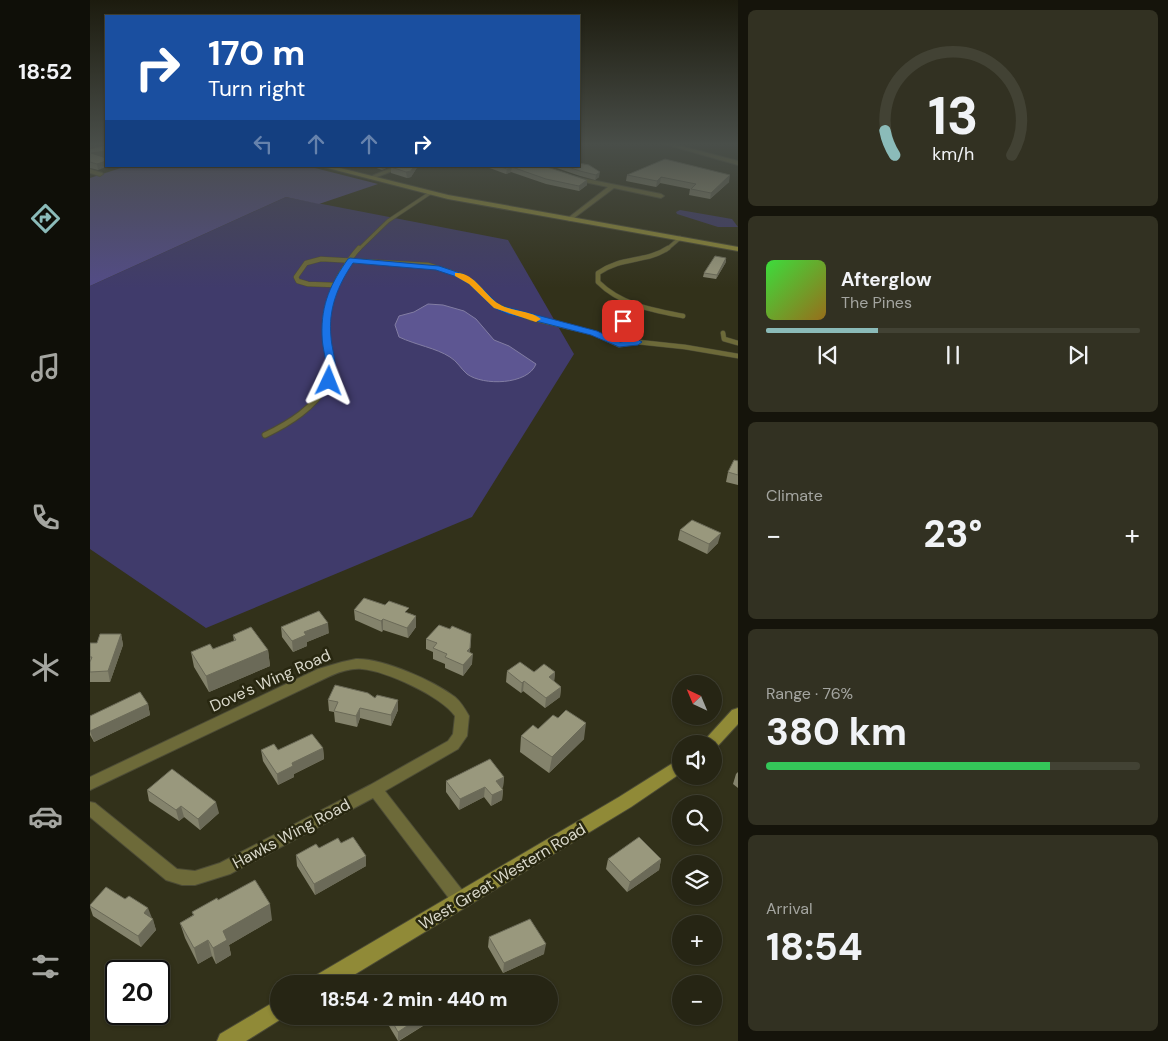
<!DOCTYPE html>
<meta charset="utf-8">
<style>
body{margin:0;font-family:"DM Sans",sans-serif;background:#323122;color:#f1f3f6;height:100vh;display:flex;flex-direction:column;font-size:19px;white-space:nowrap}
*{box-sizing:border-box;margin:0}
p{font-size:16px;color:#a4a5a0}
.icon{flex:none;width:28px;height:28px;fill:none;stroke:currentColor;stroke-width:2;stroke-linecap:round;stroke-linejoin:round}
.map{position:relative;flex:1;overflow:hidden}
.drawer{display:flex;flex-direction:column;gap:10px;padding:10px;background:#15140b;width:430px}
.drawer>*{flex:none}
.banner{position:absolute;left:15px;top:15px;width:475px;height:152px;border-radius:0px;box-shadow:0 1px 4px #0004,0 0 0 1px #424234;background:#1a4fa0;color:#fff;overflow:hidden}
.needle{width:32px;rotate:316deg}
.controls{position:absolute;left:582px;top:675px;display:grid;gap:10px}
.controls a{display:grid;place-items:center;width:50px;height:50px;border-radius:50%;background:#262514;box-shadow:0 1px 4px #0004,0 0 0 1px #424234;font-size:25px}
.speed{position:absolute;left:15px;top:960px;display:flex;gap:10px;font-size:25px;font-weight:700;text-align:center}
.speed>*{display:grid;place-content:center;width:65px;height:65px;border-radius:50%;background:#262514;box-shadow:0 1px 4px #0004,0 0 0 1px #424234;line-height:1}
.speed .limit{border:2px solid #111;border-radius:8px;background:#fff;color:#111}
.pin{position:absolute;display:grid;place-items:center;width:42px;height:42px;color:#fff;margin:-21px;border-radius:10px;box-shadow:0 2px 8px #0006}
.me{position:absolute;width:55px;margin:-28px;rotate:2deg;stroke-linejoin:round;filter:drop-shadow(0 0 4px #0008)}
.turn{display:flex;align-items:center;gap:18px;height:105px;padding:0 20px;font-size:22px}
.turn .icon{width:65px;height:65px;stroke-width:2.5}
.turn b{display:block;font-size:35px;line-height:42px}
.lanes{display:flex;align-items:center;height:48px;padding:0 20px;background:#0003;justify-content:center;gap:25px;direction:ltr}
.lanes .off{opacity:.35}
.big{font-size:38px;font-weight:800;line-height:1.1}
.drawer .tile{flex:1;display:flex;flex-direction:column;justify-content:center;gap:8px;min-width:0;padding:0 18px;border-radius:8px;background:#323122}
.drawer .dial{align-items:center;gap:0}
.dial svg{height:130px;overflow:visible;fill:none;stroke:#424234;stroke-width:7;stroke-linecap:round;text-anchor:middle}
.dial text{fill:#f1f3f6;stroke:none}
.song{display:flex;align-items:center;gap:15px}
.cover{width:60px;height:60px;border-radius:8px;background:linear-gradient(135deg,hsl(120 70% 55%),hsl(40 70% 35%))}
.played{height:5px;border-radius:2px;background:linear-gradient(90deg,#8bbbb9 30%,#424234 30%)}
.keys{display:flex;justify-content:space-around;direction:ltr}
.heat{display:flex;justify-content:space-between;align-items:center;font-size:28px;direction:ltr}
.charge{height:8px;border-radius:4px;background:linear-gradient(90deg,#34c759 76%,#424234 0)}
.trip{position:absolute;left:180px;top:975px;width:288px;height:50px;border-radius:25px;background:#262514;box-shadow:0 1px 4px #0004,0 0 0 1px #424234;font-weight:800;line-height:50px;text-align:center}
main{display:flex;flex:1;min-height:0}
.dock{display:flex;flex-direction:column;width:90px;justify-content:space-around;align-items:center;background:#0f0f08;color:#a4a5a0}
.dock .icon{width:35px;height:35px}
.dock .on{color:#8bbbb9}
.dock b{font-size:22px;color:#f1f3f6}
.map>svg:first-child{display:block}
</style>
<main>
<nav class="dock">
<b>18:52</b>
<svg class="icon on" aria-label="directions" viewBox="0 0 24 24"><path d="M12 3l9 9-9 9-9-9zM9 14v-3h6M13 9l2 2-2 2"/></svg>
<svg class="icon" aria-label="music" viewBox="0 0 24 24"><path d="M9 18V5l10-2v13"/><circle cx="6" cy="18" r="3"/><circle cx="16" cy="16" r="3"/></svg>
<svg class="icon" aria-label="phone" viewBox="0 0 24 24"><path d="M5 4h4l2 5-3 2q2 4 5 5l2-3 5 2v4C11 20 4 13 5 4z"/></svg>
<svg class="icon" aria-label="climate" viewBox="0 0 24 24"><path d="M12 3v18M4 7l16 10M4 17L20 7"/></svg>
<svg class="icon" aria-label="car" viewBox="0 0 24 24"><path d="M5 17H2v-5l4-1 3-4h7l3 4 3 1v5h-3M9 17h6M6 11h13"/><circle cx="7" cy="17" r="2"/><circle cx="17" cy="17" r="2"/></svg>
<svg class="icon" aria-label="filters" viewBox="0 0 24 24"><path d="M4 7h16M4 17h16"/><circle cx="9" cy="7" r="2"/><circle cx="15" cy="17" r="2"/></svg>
</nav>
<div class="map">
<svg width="648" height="1041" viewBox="0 0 648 1041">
<rect width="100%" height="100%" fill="#32311a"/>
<path fill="#403b6b" d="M196 197 418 240 484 354 382 517 116 628 0 549V286Z
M590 210 642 219 648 227H628L587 214 586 212Z"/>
<path fill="#534c87" d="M37 166H217L288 184 229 204 196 197 0 286V178Z"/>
<path fill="#5d5692" stroke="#827da3" d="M338 304 353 305 374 311 386 319 404 340 419 346 446 364C438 385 393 386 377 374 371 369 367 361 360 357 346 348 326 345 309 337L305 325 309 316 324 312Z"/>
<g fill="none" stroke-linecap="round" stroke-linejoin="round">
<defs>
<path id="lane-far2" d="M268 250 298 221 340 193
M576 250 590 238"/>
<path id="lane-far1" d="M578 248C556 263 532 256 508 273V282C531 305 562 310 593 316
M244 285 218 284 208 281 206 277 216 263 231 259 338 265 370 275 382 283 407 306 440 318 504 333 529 345 548 342 595 347 648 356
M537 301C531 317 529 332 546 341
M633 333 634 339 648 343
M237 384C245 368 239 355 236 338 231 305 248 272 269 248"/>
<path id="lane" d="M175 435C200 423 224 408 238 383"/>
<path id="street" d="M571 143H579L648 161V165Z
M306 166H315L282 179 277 178Z
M0 169 12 173 13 174 10 176 0 173Z
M482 176 571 194 574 196 571 198 524 188 480 221 478 220V218L518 187 480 179V177Z
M266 659C293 658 344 681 365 697 371 702 375 709 379 716L377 736 368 749 295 791 376 895 378 900 376 905 370 908 364 905 283 798 140 874 105 885H92L76 880 0 817V802L5 803 87 869 105 871 130 863 280 785 358 741 363 734 365 716C351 696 296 671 272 669 260 668 249 672 238 677L0 790V777L228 669 252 662Z"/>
<path id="secondary" d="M230 166H242L358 195 648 247V251L358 199Z
M648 708V724L625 749 624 744H611L642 710Z
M591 758V773L541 807 249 984H220L223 977 529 797Z
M189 999V1016H196L156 1041H127L130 1034Z"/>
</defs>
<use href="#lane-far2" stroke="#4d4c36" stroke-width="4.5"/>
<use href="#lane-far1" stroke="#4d4c36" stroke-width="5.5"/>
<use href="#lane" stroke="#4d4c36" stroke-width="7"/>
<use href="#street" stroke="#4d4c36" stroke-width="2"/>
<use href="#secondary" stroke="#4d4c36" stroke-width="2"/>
<use href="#lane-far2" stroke="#6d6a39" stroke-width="3"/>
<use href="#lane-far1" stroke="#6d6a39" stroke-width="4.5"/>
<use href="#lane" stroke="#6d6a39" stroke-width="5"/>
<use href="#street" fill="#6d6a39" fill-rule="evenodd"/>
<use href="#secondary" fill="#908a37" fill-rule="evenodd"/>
</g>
<path fill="#84836c" d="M0 143H16L13 157 8 170 0 168V149L16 145V144L0 148Z
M489 163 509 177 505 180 490 176 461 166H489Z
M281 166H300L292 170Z
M304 166H328L321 177 317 178 301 173V167Z
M394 166H454L497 180V185L489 191 456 184 421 172 416 174Z
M537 175 639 182 620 199 599 195 600 189 570 183 566 187 536 181Z
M636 262 626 279 613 277 614 273Z
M648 461V485L636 482 638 472Z
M590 530 628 543 617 554 588 540Z
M264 610 319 613 326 616V627L318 638 293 630 292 632 265 620Z
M191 627 239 633 217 642V646L203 652 192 637Z
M360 629 381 634 380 652 382 664 373 676 355 668V664L343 659V652L336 649V639Z
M31 634 33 645 20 682H0V643H7Z
M143 635 178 650 180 666 119 692 104 667 101 652 123 649 144 641Z
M417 671 465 672 464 681 471 687 470 697 455 708 433 691 431 693 416 682Z
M285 698 308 700V710L301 726 270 718 267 727 245 722 244 712 239 711 238 700Z
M58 704 60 715 4 742 0 735V716Z
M448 729 494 739 459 773 430 752 431 736Z
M233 748 234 759 204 774V777L188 785 173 761 171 750H188Z
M648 772V788L643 784 646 774Z
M414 777 413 787 412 788 413 790 412 800 401 806 394 797 369 810 356 792V781Z
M57 790 129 813 110 830 94 817 89 821 59 801Z
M251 843 276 856V866L225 895 207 866 206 855 229 848Z
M518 859H571L569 870 537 892 516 869Z
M128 900 182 920 139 945 141 955 126 964 122 956 108 964 95 938 90 923 103 915 102 912Z
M0 905 62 918 66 930 51 947 3 916 0 907Z
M399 937 454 954 413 973 398 947Z
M293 1016H349L309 1041H308Z"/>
<path fill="#6b6a58" d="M0 143H16V144L0 148Z
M16 151V157L2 159 1 153Z
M16 161V166H19L8 170 7 164Z
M291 166H300L292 170Z
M324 166H328L321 177 317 178 316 172Z
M422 167 421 172 416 174 417 169Z
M510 172 509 177 505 180 506 175Z
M640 175 639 182 620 199 621 193Z
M571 177 570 183 566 187 567 181Z
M497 180V185L489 191V186Z
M636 258V262L626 279 627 275Z
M631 533 628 543 617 554 619 544Z
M326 616V627L318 638 317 628Z
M293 619V630L292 632 291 621Z
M238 623 239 633 217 642V646L203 652 202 641 214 632Z
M31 634 33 645 20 682 18 671Z
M380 648V657L383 654 382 664 373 676V665L377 651Z
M178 650 180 666 119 692 116 676Z
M465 672 464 683 459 677Z
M434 681 433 691 431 693 432 683Z
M471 687 470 697 455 708 456 698Z
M308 700V710L301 726V715Z
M58 704 60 715 4 742 0 731Z
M270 708V718L267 727 266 716Z
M496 723 494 739 459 773 462 757Z
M233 748 234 759 204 774V777L188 785 187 774 202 763Z
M414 777 413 787 405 792 406 781Z
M395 787 394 797 369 810 370 799Z
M413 790 412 800 401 806 402 795Z
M126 802 129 813 110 830 108 819Z
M91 806 94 817 89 821 86 810Z
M276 856V866L225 895 224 884Z
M571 859 569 870 537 892 540 882Z
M180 904 182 920 139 945 141 955 126 964 123 948 133 931Z
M58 908 62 918 54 913Z
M63 919 66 930 51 947 48 936Z
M118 940 122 956 108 964 104 948Z
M456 944 454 954 413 973 414 963Z
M332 1016H349L308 1041V1032Z"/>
<path fill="#99987d" stroke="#6b6a58" d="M16 143V151L1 153 16 158V161L7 164 0 162V149L16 145Z
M575 159 640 175 621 193 601 189 606 184 571 177 567 181 537 175Z
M489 163 499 165 510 172 506 175 490 171 475 166H489Z
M304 166H324L321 171 316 172 301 167Z
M408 166H454L497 180 489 186 456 179 422 167 417 169Z
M625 256 636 258 627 275 614 273Z
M644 460 648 461V475L638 472Z
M602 520 631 533 619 544 590 530Z
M274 598 295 605 299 601 319 608 315 612 326 616 317 628 293 619 291 621 264 610Z
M229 611 238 623 214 632 216 635 202 641 191 627Z
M349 625 360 629 362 626 381 634 380 648 377 651 383 654 373 665 355 657 357 654 343 648 347 643 336 639Z
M161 627 178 650 116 676 101 652 120 644 123 649 146 640 143 635Z
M10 634H31L18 671 0 672V662L2 657H0V643H7Z
M430 662 444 672 454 664 465 672 459 677 471 687 456 698 434 681 432 683 417 671Z
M245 685 278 693 285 698 287 695 308 700 301 715 270 708 266 716 244 711 248 702 238 700Z
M50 692 58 704 0 731V716Z
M476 710 496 723 462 757 431 736 443 725 448 729 463 715 468 718Z
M222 734 233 748 202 763 203 766 187 774 171 750 184 744 188 750Z
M400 759 414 777 406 781 413 790 402 795 395 787 370 799 356 781Z
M82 769 126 802 108 819 91 806 86 810 57 790Z
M263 837 276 856 224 884 206 855 226 844 229 848 248 838 251 843Z
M549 837 571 859 540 882 518 859Z
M165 880 180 904 133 931 137 940 123 948 118 940 104 948 90 923 104 915 102 912 127 898 128 900Z
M16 887 35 899 39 896 58 908 54 913 63 919 48 936 0 906V905Z
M440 919 456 944 414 963 399 937Z
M334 980 336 984H327Z
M299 1016H332L308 1032Z"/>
<linearGradient id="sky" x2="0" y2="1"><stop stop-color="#1c1b0e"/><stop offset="0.5" stop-color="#494e49"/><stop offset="1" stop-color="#494e49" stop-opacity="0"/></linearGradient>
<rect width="648" height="288" fill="url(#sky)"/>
<path fill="#1a73e8" stroke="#114b97" d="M260 258 349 266 373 274 385 281 409 305 507 331 530 342 537 341 529 333V321L536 319 538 333 552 342 548 345 529 347 501 335 418 314 404 308 379 284 367 277 346 270 263 263C248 285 238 309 241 337 242 353 250 369 242 383H236L234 381C240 366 232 351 232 335 231 304 241 283 258 259Z"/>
<path fill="#f59e0b" d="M365 273C384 271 395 296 409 304 422 312 440 310 451 319L446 322 404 308 379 284 365 276Z"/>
<g text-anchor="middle" stroke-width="5" stroke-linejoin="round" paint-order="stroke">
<g font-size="16" fill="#dad9cb" stroke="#282710">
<text transform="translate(180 680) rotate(-24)" y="6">Dove's Wing Road</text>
<text transform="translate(201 833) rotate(-28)" y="6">Hawks Wing Road</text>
<text transform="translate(412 876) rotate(-31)" y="6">West Great Western Road</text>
</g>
</g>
</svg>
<div class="controls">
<a><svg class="needle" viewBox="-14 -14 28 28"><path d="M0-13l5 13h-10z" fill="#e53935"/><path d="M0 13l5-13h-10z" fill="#a4a5a0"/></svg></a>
<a><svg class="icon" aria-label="sound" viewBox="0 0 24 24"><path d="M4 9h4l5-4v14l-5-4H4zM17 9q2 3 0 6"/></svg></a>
<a><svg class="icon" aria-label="search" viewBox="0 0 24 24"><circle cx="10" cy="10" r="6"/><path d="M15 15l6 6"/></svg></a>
<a><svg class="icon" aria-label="layers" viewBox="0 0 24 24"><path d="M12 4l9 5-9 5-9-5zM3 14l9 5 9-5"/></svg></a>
<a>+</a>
<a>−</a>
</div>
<div class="speed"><div class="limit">20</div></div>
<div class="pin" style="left:533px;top:321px;background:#d93025"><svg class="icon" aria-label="arrive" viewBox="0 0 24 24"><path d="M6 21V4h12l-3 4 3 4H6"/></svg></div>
<svg class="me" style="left:239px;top:381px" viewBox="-20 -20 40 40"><path d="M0-17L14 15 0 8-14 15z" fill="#1a73e8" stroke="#fff" stroke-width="4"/></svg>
<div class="trip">18:54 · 2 min · 440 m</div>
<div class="banner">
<div class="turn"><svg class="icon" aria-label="right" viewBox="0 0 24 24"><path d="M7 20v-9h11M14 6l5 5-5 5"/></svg><div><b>170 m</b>Turn right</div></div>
<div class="lanes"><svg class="icon off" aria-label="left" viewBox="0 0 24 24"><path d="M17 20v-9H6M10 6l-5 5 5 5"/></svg><svg class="icon off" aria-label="ahead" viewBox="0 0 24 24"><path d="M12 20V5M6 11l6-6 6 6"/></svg><svg class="icon off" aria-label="ahead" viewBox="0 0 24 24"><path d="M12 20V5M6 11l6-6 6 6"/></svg><svg class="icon" aria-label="right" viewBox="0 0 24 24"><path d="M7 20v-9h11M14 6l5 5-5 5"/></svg></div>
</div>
</div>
<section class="drawer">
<div class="tile dial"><svg viewBox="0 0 100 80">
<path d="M14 69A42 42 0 1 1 86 69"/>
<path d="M14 69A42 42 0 0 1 8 54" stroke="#8bbbb9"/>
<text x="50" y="56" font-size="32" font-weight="700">13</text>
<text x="50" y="72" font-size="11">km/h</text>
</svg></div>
<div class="tile">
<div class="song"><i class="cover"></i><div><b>Afterglow</b><p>The Pines</p></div></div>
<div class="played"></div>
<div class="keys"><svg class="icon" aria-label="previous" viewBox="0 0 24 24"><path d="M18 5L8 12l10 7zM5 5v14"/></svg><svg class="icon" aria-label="pause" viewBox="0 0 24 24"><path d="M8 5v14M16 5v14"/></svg><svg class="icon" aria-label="next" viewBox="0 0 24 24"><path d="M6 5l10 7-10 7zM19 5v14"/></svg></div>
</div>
<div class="tile"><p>Climate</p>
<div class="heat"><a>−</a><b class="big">23°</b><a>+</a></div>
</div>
<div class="tile"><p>Range · 76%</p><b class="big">380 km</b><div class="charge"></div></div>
<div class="tile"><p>Arrival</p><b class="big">18:54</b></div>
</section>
</main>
